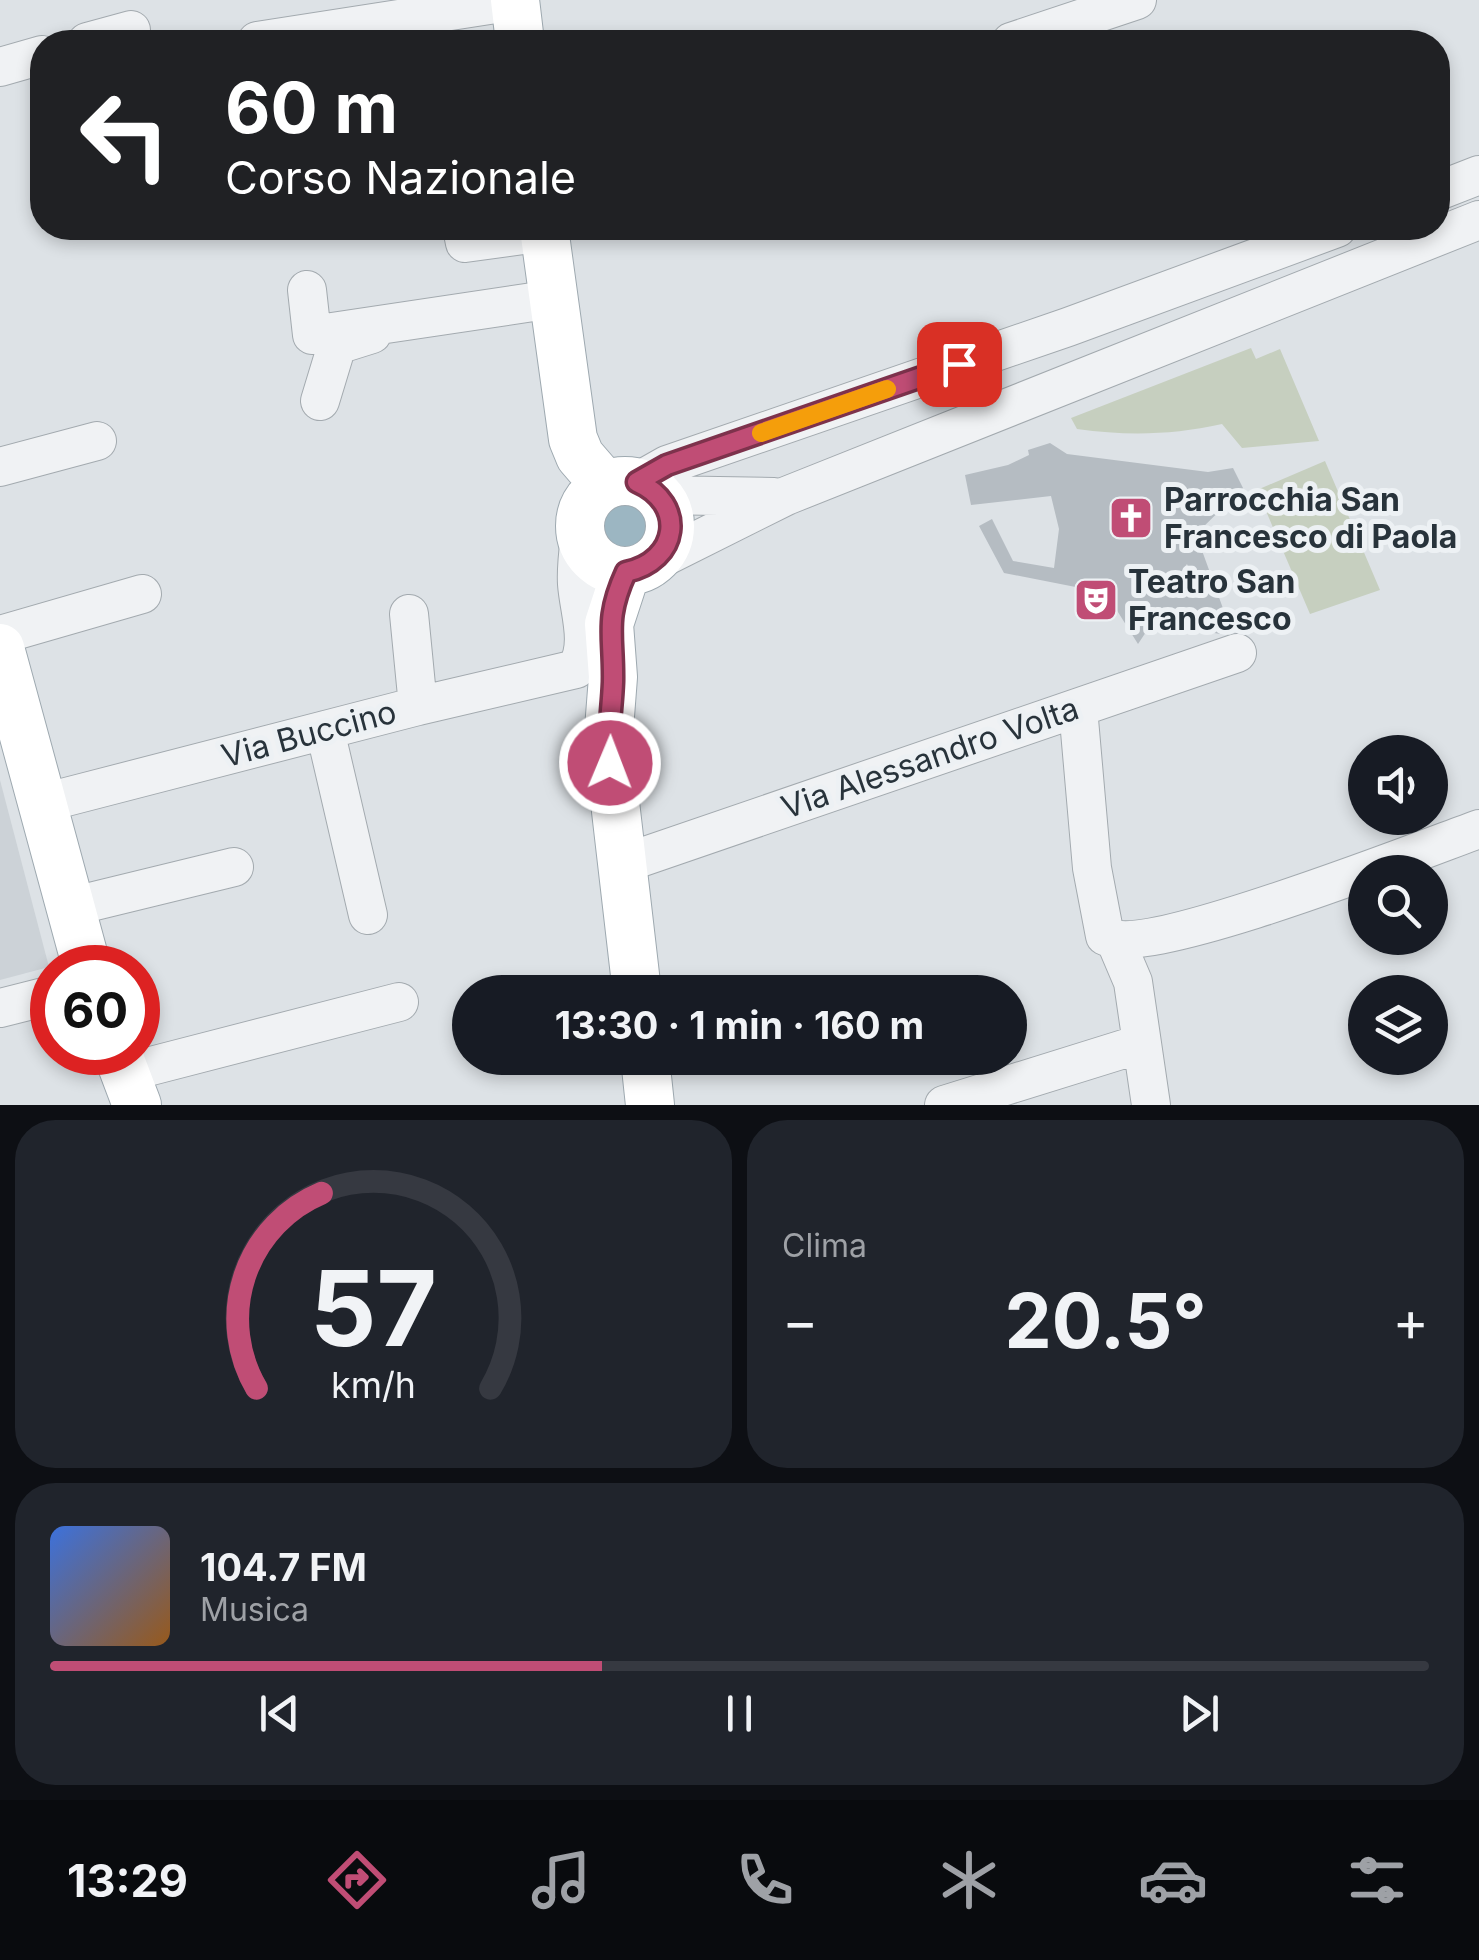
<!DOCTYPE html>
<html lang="it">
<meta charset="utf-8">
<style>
body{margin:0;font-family:Inter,sans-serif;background:#20242c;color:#f1f3f6;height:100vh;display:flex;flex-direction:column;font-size:38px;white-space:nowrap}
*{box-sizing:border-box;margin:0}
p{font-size:32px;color:#9ea1a6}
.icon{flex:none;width:55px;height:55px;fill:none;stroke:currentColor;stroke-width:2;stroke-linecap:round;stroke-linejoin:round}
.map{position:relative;height:1105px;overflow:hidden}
.drawer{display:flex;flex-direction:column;gap:15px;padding:15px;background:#0d0f14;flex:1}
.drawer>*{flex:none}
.hud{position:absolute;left:30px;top:30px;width:1420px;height:210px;border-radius:40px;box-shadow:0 5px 15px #0003;background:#202124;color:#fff;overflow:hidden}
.buttons{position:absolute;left:1348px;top:735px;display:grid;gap:20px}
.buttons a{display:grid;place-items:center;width:100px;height:100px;border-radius:50%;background:#171b24;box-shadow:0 5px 15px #0003;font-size:50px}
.speed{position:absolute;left:30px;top:945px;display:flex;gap:20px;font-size:50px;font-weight:700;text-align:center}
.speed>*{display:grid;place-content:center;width:130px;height:130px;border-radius:50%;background:#171b24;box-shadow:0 5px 15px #0003;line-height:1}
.speed .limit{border:15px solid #d22;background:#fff;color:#111}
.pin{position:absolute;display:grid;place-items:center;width:85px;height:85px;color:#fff;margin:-42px;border-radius:20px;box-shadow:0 5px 15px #0006}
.me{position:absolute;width:110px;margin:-55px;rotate:1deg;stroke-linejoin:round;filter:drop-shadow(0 0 8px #0008)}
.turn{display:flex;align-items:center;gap:35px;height:210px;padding:0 30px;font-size:45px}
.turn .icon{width:130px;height:130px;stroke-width:2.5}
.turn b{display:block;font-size:70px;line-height:85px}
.big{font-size:75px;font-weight:700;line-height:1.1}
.drawer .card{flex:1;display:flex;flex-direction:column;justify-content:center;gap:15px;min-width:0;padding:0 35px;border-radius:40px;background:#20242c}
.drawer .dial{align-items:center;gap:0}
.dial svg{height:260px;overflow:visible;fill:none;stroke:#363941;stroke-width:7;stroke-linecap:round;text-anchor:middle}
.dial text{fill:#f1f3f6;stroke:none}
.song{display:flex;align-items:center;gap:30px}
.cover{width:120px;height:120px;border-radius:15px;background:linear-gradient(135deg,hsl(220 70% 55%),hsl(30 70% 35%))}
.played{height:10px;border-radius:5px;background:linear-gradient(90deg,#c04d75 40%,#363941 40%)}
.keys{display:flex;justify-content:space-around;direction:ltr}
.heat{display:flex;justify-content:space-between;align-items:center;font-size:55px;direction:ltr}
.drawer .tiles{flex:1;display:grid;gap:15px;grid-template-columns:1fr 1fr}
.card:last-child{grid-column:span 2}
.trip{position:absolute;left:452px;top:975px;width:575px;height:100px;border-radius:50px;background:#171b24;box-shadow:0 5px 15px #0003;font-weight:700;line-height:100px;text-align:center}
.dock{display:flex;height:160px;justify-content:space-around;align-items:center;background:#090b0e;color:#9ea1a6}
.dock .icon{width:70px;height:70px}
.dock .active{color:#c04d75}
.dock b{font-size:45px;color:#f1f3f6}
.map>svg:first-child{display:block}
</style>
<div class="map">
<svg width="1479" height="1105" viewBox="0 0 1479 1105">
<rect width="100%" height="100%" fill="#dde2e6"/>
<path fill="#ccd2d7" d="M0 780 49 967 0 980Z"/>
<path fill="#c6cfbf" d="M1251 348 1256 359 1280 349 1319 441 1242 448 1222 424C1172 435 1128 436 1077 429L1071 418Z
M1325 461 1380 590 1310 614 1257 490Z"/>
<path fill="#9cb6c2" d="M602 526a24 24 0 1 1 48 0a24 24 0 1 1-48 0Z"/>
<path fill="#b5bcc2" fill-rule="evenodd" d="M1050 443 1067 454 1208 472 1233 468 1243 488 1196 534 1233 636 1152 623 1138 644 1106 593 1004 573 979 526 992 519 1013 561 1054 568 1059 529 1051 496 971 505 965 475 1008 465 1029 455 1028 450ZM1187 564 1199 593 1168 589Z"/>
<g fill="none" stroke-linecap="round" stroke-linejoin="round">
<defs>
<path id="minor" d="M257 41 515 1
M87 42 131 30
M1011 42 1137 0
M0 67 42 55
M1438 191 1479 175
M462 228 465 243 545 232
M307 290 312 335 553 299
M320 401 337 345 372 334
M0 467 97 441
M637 482 667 465 1068 327 1337 228
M658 495 774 497
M656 561 786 496 1479 220
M409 614 418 706
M0 635 142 594
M576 669C592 644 579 612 577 584 576 568 578 553 580 537
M1078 708 1092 868 1105 936C1147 959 1421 850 1479 829
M325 730 368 915
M43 803 418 706 576 669
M622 864 1237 653
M70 907 234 867
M1116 942 1133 982 1151 1105
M0 1008 52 995
M124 1073 399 1002
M944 1105 1140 1044"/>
<path id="major" d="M515 0 520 42
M544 228 573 439 580 456 605 485
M580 526a45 45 0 1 1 90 0a45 45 0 1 1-90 0Z
M626 572 609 624 613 677 608 742 637 992
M0 648 87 968
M117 1052 137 1105
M645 1058 650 1105"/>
</defs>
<use href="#minor" stroke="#a3aaaf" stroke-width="40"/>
<use href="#major" stroke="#9ea9b0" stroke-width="50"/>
<use href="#minor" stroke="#f0f2f4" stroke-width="38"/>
<use href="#major" stroke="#fff" stroke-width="48"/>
</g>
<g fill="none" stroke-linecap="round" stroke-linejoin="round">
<defs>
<path id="route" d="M610 763C607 735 612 710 613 682 614 635 604 620 626 572 679 561 687 504 637 482L667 465 959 364"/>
</defs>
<use href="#route" stroke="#7d324c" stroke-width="25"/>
<use href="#route" stroke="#c04d75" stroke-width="18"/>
<path stroke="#f59e0b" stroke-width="18" d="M761 433 887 389"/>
</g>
<defs>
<symbol id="church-square" viewBox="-11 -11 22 22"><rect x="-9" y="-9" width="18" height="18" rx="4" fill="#c04d75" stroke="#edf1f4"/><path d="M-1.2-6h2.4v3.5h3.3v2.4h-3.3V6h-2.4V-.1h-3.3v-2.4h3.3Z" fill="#fff"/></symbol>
<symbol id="theatre-square" viewBox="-11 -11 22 22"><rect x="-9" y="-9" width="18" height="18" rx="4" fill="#c04d75" stroke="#edf1f4"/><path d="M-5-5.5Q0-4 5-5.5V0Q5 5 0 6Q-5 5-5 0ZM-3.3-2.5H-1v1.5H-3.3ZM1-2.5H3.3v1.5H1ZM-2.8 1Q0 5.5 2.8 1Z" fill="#fff"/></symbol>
</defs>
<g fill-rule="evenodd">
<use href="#church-square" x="1106" y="493" width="50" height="50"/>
<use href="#theatre-square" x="1071" y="575" width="50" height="50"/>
</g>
<g text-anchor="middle" stroke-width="10" stroke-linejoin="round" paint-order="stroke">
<g font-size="32" font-weight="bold" fill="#28333b" stroke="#edf1f4" text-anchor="start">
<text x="1164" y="511">Parrocchia San<tspan x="1164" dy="37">Francesco di Paola</tspan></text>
<text x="1128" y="593">Teatro San<tspan x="1128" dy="37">Francesco</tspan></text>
</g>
<g font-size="32" fill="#28333b" stroke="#edf1f4">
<text transform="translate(309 734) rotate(-15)" y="11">Via Buccino</text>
<text transform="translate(930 758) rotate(-19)" y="11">Via Alessandro Volta</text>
</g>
</g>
</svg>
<div class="buttons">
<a><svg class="icon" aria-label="sound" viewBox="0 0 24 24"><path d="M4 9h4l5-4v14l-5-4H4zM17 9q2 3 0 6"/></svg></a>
<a><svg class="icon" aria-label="search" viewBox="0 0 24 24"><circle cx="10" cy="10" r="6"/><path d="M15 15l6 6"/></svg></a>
<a><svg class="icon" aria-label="layers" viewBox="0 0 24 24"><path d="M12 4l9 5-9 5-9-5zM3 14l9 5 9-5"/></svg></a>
</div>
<div class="speed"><div class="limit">60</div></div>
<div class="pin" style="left:959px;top:364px;background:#d93025"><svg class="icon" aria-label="arrive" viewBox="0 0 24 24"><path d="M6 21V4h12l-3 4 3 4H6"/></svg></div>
<svg class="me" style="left:610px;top:763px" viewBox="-20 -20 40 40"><circle r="17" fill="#c04d75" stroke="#fff" stroke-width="3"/><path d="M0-11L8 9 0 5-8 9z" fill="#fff"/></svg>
<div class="trip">13:30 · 1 min · 160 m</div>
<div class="hud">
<div class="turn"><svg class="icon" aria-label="left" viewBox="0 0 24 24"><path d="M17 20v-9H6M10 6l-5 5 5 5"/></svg><div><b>60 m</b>Corso Nazionale</div></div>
</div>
</div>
<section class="drawer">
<div class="tiles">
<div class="card dial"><svg viewBox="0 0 100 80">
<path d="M14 69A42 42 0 1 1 86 69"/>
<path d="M14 69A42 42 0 0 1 34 9" stroke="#c04d75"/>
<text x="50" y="56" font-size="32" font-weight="700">57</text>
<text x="50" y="72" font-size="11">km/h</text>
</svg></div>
<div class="card"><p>Clima</p>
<div class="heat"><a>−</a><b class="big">20.5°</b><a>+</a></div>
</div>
<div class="card">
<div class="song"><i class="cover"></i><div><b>104.7 FM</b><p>Musica</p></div></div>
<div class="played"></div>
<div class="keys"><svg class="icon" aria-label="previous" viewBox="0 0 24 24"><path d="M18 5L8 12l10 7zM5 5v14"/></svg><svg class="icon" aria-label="pause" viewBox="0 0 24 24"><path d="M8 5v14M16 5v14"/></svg><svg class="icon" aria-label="next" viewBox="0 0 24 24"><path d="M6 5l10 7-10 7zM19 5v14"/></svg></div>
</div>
</div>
</section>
<nav class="dock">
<b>13:29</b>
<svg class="icon active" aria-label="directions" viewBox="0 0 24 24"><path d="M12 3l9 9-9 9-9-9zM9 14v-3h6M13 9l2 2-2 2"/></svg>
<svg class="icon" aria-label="music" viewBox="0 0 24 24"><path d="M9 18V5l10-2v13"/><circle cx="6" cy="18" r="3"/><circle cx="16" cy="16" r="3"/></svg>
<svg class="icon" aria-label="phone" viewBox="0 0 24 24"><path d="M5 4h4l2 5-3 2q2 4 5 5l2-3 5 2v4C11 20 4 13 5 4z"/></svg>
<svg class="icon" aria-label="climate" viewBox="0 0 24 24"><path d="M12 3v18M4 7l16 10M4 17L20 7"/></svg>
<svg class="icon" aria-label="car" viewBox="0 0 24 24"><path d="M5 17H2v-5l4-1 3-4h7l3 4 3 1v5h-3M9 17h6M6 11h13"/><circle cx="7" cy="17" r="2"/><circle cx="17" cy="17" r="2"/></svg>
<svg class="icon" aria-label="filters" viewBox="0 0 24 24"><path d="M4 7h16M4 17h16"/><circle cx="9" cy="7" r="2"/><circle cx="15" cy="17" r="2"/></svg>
</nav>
